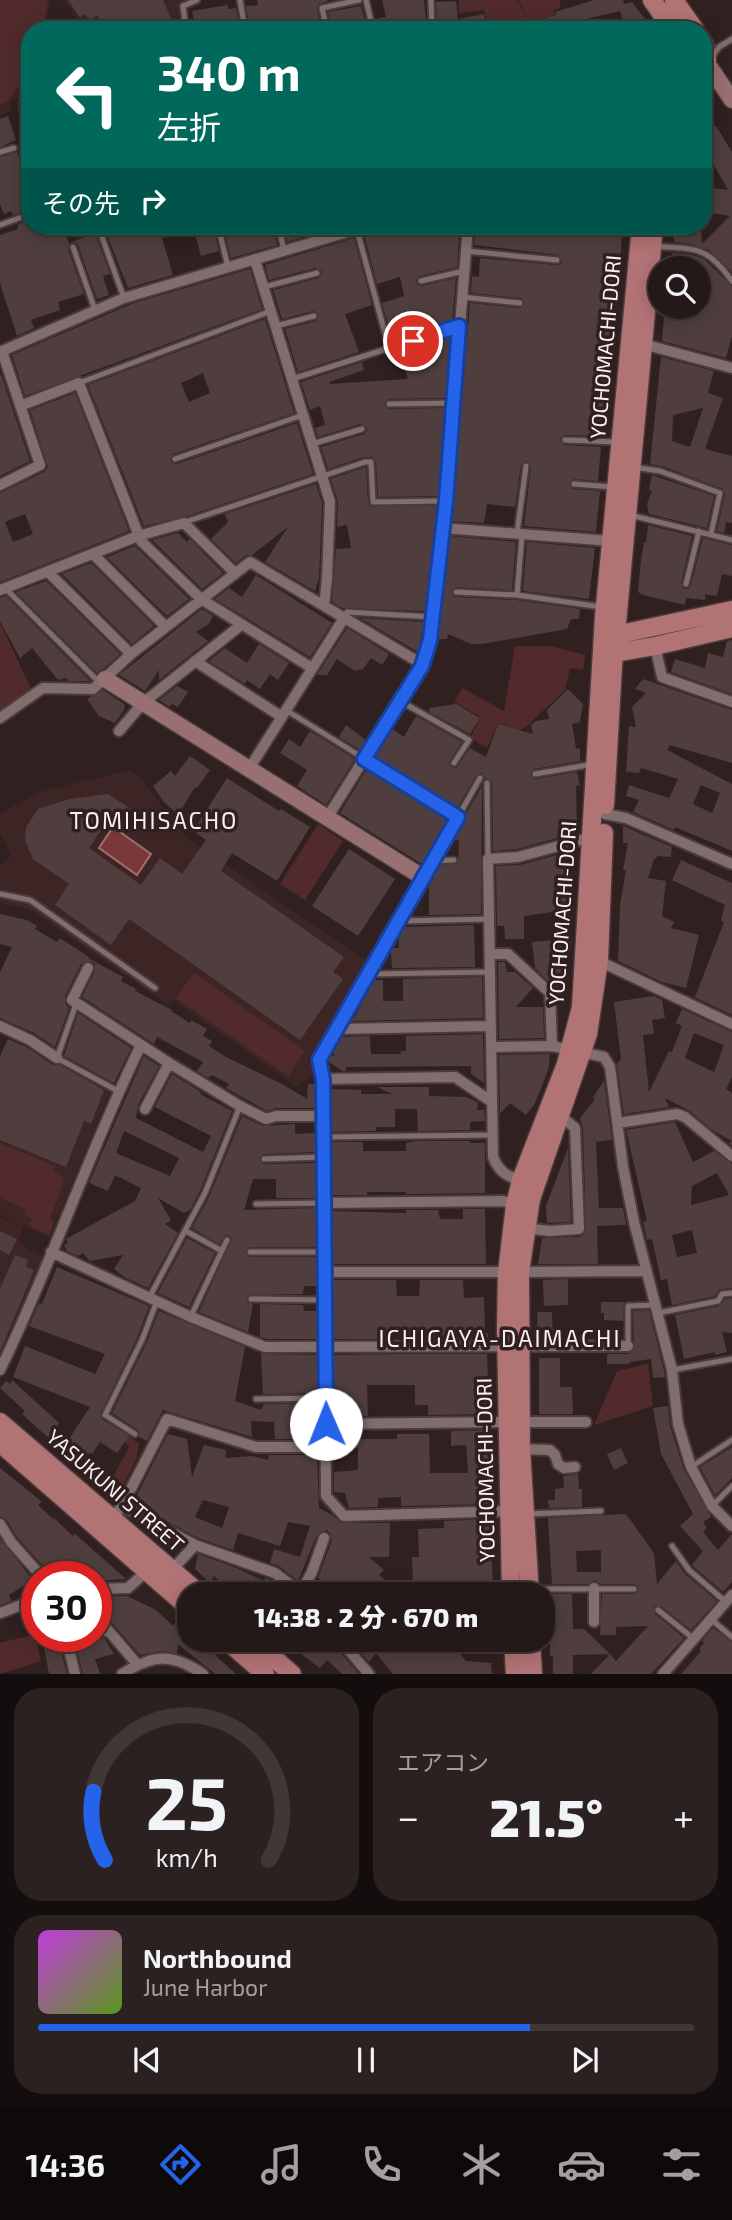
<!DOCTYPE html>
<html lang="ja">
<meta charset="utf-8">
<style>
body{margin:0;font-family:"Exo 2","Noto Sans JP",sans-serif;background:#2c2121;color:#f1f3f6;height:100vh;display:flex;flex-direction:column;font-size:26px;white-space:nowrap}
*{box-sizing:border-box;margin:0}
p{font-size:23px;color:#a3a0a2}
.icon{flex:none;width:38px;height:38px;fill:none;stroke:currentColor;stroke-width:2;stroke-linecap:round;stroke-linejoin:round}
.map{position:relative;height:1674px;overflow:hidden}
.drawer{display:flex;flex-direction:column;gap:14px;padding:14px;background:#140d0d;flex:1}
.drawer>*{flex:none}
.banner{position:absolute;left:21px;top:21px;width:691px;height:214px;border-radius:28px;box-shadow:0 4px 18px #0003,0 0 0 2px #413737;background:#00695c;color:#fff;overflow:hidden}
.buttons{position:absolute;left:648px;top:256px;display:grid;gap:14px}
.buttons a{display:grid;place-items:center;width:63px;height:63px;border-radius:50%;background:#241818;box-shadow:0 4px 18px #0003,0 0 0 2px #413737;font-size:35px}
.speed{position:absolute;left:21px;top:1561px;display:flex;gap:14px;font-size:35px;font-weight:700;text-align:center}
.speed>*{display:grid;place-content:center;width:91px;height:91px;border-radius:50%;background:#241818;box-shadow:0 4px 18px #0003,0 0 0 2px #413737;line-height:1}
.speed .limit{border:10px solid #d22;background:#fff;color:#111}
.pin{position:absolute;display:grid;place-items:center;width:60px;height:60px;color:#fff;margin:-30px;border:4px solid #fff;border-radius:50%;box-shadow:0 2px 7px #0007}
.me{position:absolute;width:77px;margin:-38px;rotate:359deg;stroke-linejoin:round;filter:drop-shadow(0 0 5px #0008)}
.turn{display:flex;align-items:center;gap:24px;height:147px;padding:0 21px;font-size:32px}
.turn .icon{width:91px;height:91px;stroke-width:2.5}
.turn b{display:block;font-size:49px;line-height:60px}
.then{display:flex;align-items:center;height:66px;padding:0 21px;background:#0003;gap:14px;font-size:26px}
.big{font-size:52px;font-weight:800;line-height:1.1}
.drawer .widget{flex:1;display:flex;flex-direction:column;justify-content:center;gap:10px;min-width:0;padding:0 24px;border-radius:28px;background:#2c2121}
.drawer .dial{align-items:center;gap:0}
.dial svg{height:182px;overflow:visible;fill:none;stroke:#413737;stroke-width:7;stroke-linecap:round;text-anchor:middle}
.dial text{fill:#f1f3f6;stroke:none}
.song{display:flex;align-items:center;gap:21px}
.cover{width:84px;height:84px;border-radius:10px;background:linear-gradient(135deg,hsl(290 70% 55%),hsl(90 70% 35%))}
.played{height:7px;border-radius:4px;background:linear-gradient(90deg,#2563eb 75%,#413737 75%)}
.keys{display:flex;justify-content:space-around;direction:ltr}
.heat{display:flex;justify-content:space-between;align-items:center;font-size:38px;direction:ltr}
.drawer .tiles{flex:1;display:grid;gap:14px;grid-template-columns:1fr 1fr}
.widget:last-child{grid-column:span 2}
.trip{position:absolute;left:177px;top:1582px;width:378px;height:70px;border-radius:28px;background:#241818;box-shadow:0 4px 18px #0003,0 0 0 2px #413737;font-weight:800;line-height:70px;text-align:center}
.menu{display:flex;height:112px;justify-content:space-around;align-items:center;background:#0e0a0a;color:#a3a0a2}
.menu .icon{width:49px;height:49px}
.menu .current{color:#2563eb}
.menu b{font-size:32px;color:#f1f3f6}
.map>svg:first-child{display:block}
</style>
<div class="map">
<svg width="732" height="1674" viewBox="0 0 732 1674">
<rect width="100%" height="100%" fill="#302020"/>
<path fill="#3d2526" d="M0 0H53L50 2 46 22 34 30H30V94L12 100 11 111 0 115Z
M64 0H183L181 2 184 30H102L99 22 78 21Z
M129 770 137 774 187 838 367 961 308 1060 314 1075 297 1087 173 1000 168 1005 44 919 25 908 0 903V865L11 856 0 832V813L43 791Z
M27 1043 58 1064 110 1092 49 1238 23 1226 19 1238 25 1247 44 1257 0 1353V1217L21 1225 0 1215V1108Z"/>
<path fill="#512b2c" d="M0 0H48L44 21 30 30V47L25 56 28 74 7 102 0 105Z
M459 0H517L534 28 488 30 484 10 459 13Z
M518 0H559L561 8 553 10 554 15 531 22Z
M30 97V167L23 147 17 101Z
M0 622 32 691 0 713Z
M515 646H551L585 655 583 670 570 668 565 690 527 726 519 731 498 723 487 748 470 738 481 717 454 702 462 688 504 711Z
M318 824 343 841 305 900 280 884Z
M194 973 305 1051 288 1076 176 998Z
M0 1143 55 1166 53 1172 65 1178 50 1219 54 1222 49 1235 29 1225 32 1219 24 1215 26 1209 0 1198Z
M648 1364 653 1406 594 1425 617 1371Z
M120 1428 139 1444 136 1460 119 1494 107 1488 129 1447 117 1433Z
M35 1634 41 1661 0 1674V1643Z"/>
<path fill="#79373a" stroke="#a06e70" stroke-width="2" d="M113 827 151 854 137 875 99 848Z"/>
<path fill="#503e3e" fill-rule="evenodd" d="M68 0H163L176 30H103L97 15 90 20 85 14 80 18Z
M257 0H327L328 1 319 4 317 7 321 29 250 30 246 6 258 5Z
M382 0H424L427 30H378L376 19 386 17Z
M594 0H623L624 4 632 2 647 22 648 30H625L620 11 582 20 585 30H538L536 21 556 15 555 12Z
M456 1 458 19 484 14 486 30H437L436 2Z
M228 5V9L236 8 240 30H196L192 11Z
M361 6 368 30H332L328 12Z
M8 116 16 140 0 147V119Z
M716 126 732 152V272L709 250 691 244 674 242 673 226H701L702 244 730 216 704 212V187L728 190 704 147V130Z
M17 152 26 178 30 177V226H63L69 243 95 233 110 274 103 276 109 295 97 299 78 245 75 242 70 243 68 249 84 294 58 302 60 310 31 320 34 328 17 336 0 283V235L18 229 17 225 26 221 27 216 22 212 13 215 11 211 4 214 0 204V157Z
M110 226H128L129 229 138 226H162L165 237 162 238 173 275 128 288 105 230 110 228Z
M193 226H213L219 251 201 256Z
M223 226H274L277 245 231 258Z
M284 226H335V227L287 242Z
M384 226H460L457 267 420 276 416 280 418 285 422 286 456 278 452 323 413 335 411 324 390 331 382 303 404 296 400 277 377 284 364 235Z
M476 226H622L621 252 617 291H615L607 394H605L601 436 565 435 560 439 564 445 601 447 598 481 574 479 569 484 573 489 600 491 596 532 524 526 531 466 526 461 521 465 515 507 487 504 484 523 452 521 470 303 519 308 525 303 521 298 471 293 472 276 479 277 480 258 556 265 561 264 562 260 558 255 474 245Z
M354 238 372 305 345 314 359 352 298 372 285 329 316 321 319 314 313 311 282 319 273 290 318 278 322 275V271L316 268 269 280 265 265Z
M672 253 689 254 704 259 732 286V335L726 358 662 341 665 306H698V268H670Z
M250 269 262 309 25 396 12 355 134 303Z
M265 319 294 413 173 454 170 460 172 463 177 464 297 423 313 474 187 516 144 526 88 385ZM203 373 210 393 189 402 181 383Z
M451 334 446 398 389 399 384 403 389 409 446 408 439 496 378 497 376 462 372 457H363L328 469 321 447 364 434 367 431V427L360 424 318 437 315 428 325 425 320 406 310 410 301 382 362 362 364 370 329 382 330 384 408 379 398 351Z
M661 357 714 371 708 393 723 398 705 449 732 456V523L726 522 724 533 717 531 725 494 723 489 662 466 650 464ZM703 408 690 447 672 441 673 415Z
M1 374 30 461 0 476V376Z
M75 393 129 531 0 582V493L44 472 48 467 30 410ZM25 514 33 534 13 542 5 522Z
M366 467 368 502 370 506H437L425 611 342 608 332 602 336 549 351 548 347 525 337 527 338 502 331 479Z
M652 475 714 496 707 528 649 514 647 504 652 491 649 490Z
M316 484 322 503 319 578 315 591 265 562 288 527 252 555H246L236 563 211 539 228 522 225 514Z
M648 525 692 536 681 583 684 589H688L691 585 703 538 732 545V576L722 574 717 596 705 594V600L686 598 685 605 643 595 638 592 641 560 644 542 646 543Z
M178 533 187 542 190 539 223 573 202 589 152 540Z
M450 536 516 542 512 590 456 587 451 591 454 597 516 600 580 609 579 619H571L567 629 482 644H471L448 634 447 639H438Z
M527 542 595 548 589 599 523 591Z
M135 546 189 599 167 616 107 557Z
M91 563 154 626 132 644 62 574Z
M256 575 332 623 310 657 215 599 229 588 242 597Z
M46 581 120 654 103 669 97 673 16 592Z
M6 596 90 681H69L66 678 58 680 32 648 20 658 0 621V598Z
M202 609 213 616 209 624 196 632 208 641 159 680V670L145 691 119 675Z
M360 618 424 622 418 652Z
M347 628 389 654 382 665 371 658 363 669 355 671 337 659 327 675H317Z
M732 640V694L671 672 675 659 705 668 708 653 723 657 727 641Z
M259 644 289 663 278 680 270 674 260 689 247 680 245 684 209 661 225 648 247 663Z
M643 679 732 710V763L670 745 667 750 732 784V851L675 827 674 830 633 812 639 800 626 796 629 785 669 798 678 779 641 768 639 773 626 772 629 726 636 727 632 707 646 693 635 689ZM701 785 720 793 712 813 693 804Z
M177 686 188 692 178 707 172 704 170 707 159 700Z
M568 689 583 704 580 722 572 724 576 749 580 748V761L534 769 530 774 535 779 577 772 580 785 576 786 577 831 572 834 517 849 493 851 492 783 490 779 485 778 482 773 477 774 456 810 374 758 392 729 404 737 416 716 462 742 449 762 451 767 456 768 470 748 486 757 498 724 533 734 531 725 536 721 549 719 547 710Z
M103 690 124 704 125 708 115 723 99 716 87 699Z
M456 704 480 718 470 734 429 712V708Z
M346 725 366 740 360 750 339 737Z
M310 731 355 759 326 805 297 786 307 770 280 753 289 739 300 747Z
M190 756 210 770 197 788 195 787 178 815 163 801 153 786 171 771 175 776Z
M368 767 451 819 425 866 340 813Z
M227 778 279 811 281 809 310 827 277 881 232 853 221 871 344 957 333 972 343 979 300 1040 129 919 111 945 55 905 69 884 33 859 25 841 26 827 38 809 70 799 108 794 143 817 133 832 110 817 89 848 141 885 160 858 182 874 206 840 193 831Z
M482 786 481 914 429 915V887L434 879 433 873 437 866 458 863 459 840H451Z
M623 826 672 847 671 857 657 856 656 859H654L648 878 666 881 662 916 674 922 671 928 699 935 686 988 662 982 618 961 620 905 626 870H623L628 843H623Z
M349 849 395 879 358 936 312 906Z
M575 850V864L571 865 574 909 524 916V939H505L504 926H497L496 866 520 865Z
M681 860 732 883V1015L692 996 695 997 724 922 721 921 725 905 672 880Z
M0 914 27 920 37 926 35 929 57 942 60 938 89 957 88 958 123 977 121 981 136 989 135 991 172 1010 171 1011 190 1023 191 1020 207 1029 203 1036 212 1041 209 1046 226 1057 282 1084 307 1099 308 1084H315V1108H276L267 1111 226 1088 229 1084 212 1075 208 1078 197 1071 203 1062 157 1037 154 1044 82 997 95 971V964L91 961 81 964 65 996V1003L69 1008 55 1047 34 1033 0 1018V972L12 947 0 944Z
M474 925 475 967 392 968 391 951 393 948H399V937L405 927Z
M569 933 572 945 570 946 568 977H565L566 992H558L535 968 532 942 555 940 554 936Z
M498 962H505L507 972H515L533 988 516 1007H543L544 1038 499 1039Z
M482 977 483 1018 351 1021 355 1017 374 980H383V1001H403V979Z
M654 996 662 1000 665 1018 652 1020 654 1034 643 1035 649 1092 669 1051 672 1052 682 1026 676 1023 682 1009 732 1032V1077L726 1089 732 1093V1146L729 1143 732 1141 712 1130 690 1111 665 1098 669 1107 624 1114 617 1064 621 1059 614 1002ZM694 1033 724 1045 714 1072 685 1058Z
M78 1013 131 1048 114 1083 64 1056Z
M483 1034 484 1083 471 1074V1066L346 1067V1071H343L327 1061 331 1056H334V1050L340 1042 341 1037 370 1036 371 1054H401V1051H406V1036Z
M8 1039 26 1047 53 1065H60L104 1090 91 1124 84 1121 66 1167 0 1140V1056Z
M550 1054 549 1067 541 1089 534 1105 526 1115 510 1103 500 1114 499 1055Z
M144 1056 159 1066 138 1105 136 1118 203 1152 211 1136 155 1107 172 1074 201 1092 200 1094 232 1111 200 1191 190 1210 184 1213 158 1198 171 1220 165 1224 178 1233 148 1288 126 1278 114 1269 123 1255 90 1261 83 1253 78 1256 67 1251 64 1245 68 1242 66 1239 135 1201 141 1188 115 1175 108 1191 89 1183ZM124 1131 179 1158 170 1176 116 1153Z
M604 1081 612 1140 596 1142 599 1208H623L626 1225 597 1226 598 1264H538L542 1238 580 1237 586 1232 583 1128 580 1118 594 1101 593 1097Z
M377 1087H429V1096L467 1097 478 1103 477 1110H484L485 1121 470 1122V1130L418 1131 417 1109H395V1127H376V1131L331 1132V1089L361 1090V1094H392Z
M242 1116 263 1126 295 1124V1134L316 1133V1152L264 1154 259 1158 264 1164 316 1163V1198H276V1179H253L244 1210 316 1208V1247H250L245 1253 250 1257H316L317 1286H304L303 1294 248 1295 247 1302 253 1304 248 1332 199 1312 232 1239 230 1236 225 1235 219 1244 192 1228 210 1195Z
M675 1122 693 1162 714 1151 732 1164V1288L720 1289 715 1296 672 1305 667 1279 661 1280 652 1239 647 1240 643 1222 647 1221 626 1130ZM717 1173 729 1195 691 1205 692 1186ZM692 1230 697 1253 677 1257 672 1235Z
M418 1141H470V1143H485V1193L406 1194V1192H367V1195H332L331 1142H363V1151H406V1143Z
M568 1148 571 1222 547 1223 546 1206Z
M463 1209H485L486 1264H332V1211L406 1213V1210H438L440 1219H463Z
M0 1231 17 1239 9 1255 0 1250Z
M187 1238 215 1253 189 1307 158 1293Z
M15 1255 28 1260 26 1267 34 1270 0 1352V1289Z
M57 1267 149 1306 137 1338 100 1415 102 1419 129 1436 117 1453 100 1442 92 1454 89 1452 88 1455 67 1442 90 1407 13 1377 25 1346 95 1374 105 1354 29 1326 39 1303 42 1304Z
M568 1279V1305L544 1306 543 1280Z
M332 1280H396L397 1296H419L420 1280H463L464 1298 484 1297 485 1333H488V1339H404V1336H400V1333H380V1339H333Z
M732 1298V1333L722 1332 727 1352 715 1355V1352L684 1359 675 1315 719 1306 725 1299Z
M601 1302H624L623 1321 604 1320V1313H601Z
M260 1304 303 1305 304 1311H317V1339H267L260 1337Z
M649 1310 664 1371 665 1377 653 1378 651 1359 629 1362V1364H607V1354H628L634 1350 633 1311Z
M159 1311 245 1347 235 1401 261 1410 264 1404 317 1403 318 1439H275L274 1422 251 1421 252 1437 163 1410 147 1441 139 1437 138 1430 112 1413 147 1342Z
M537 1312H552L553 1338H538Z
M261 1354 317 1355V1393L263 1394Z
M404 1354H487L489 1414 428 1415V1405H415V1385H367L368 1416H333V1355Z
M539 1358H560V1387H572L573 1414H539Z
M12 1380 59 1423 52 1441 22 1414 25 1411 0 1388 6 1381 10 1384Z
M668 1406 670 1426 684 1470 711 1517 703 1522 707 1528 703 1532 718 1550 732 1534V1582L723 1592 692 1565 703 1551 680 1526 693 1514 661 1454 653 1408Z
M490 1430V1504L401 1506V1497L378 1498V1507L349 1508 345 1493 334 1492V1472L358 1470V1448H334L333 1432H347V1439H397V1434H429L430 1473H468L466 1445 451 1446V1431Z
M168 1434 187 1439 192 1477 204 1445 226 1450 225 1458 252 1456 268 1460 269 1455H317L319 1508 332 1515 341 1523H390L389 1557H369L384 1570 379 1575 402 1594H318L324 1583 318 1578 332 1540 330 1533 326 1530 317 1535 298 1581 279 1566 270 1563 274 1549 300 1557 310 1526 288 1522 280 1546 238 1533 233 1550 198 1538 133 1503ZM203 1500 229 1507 222 1528 195 1517Z
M732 1447V1478L715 1495 700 1467Z
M621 1448 628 1463 614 1470 607 1454Z
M0 1468 42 1502 38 1505 53 1519 54 1518 73 1536 75 1534 126 1579 96 1581V1577H53L17 1537 6 1519 0 1516Z
M578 1474 579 1489H582V1507L549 1508 548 1500H555V1489L564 1488 563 1476Z
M626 1514 654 1553 657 1584 676 1561 685 1574 717 1601 691 1630 661 1606H654L655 1614 684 1638 651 1674H591L610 1654 616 1661 648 1626 616 1627V1635H600L602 1594H635L638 1592 639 1587 634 1584H601L595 1580 587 1584H552L548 1518ZM601 1550V1572H577L576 1551Z
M492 1519V1528H490L493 1584 435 1583 430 1586H413L412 1557H419L418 1529 444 1528V1521Z
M0 1539 33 1580 9 1595 11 1601 0 1605Z
M198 1554 239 1569 264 1581 265 1578 271 1580 290 1594H234L214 1576 210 1583 195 1569Z
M553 1594H572L573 1629H584L610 1654 573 1655V1674H553V1656H550V1597H553Z
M127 1596 156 1610 173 1626 175 1623 189 1632V1640H201L210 1644 217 1657 236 1674H215L178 1644 177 1653 162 1651 140 1655 113 1624 105 1622 96 1625V1597Z
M713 1628 732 1642V1674H681L701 1651 699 1649 704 1643 702 1641Z
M42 1636H61L59 1643 67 1674H49Z
M105 1639 114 1654 95 1659 100 1674H83L76 1647 93 1640Z
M282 1640H332L334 1645 359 1674H342L327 1660 320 1668Z
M350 1640H448L466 1661 491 1663 492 1674H393L376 1653 369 1662Z"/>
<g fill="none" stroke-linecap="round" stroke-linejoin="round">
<defs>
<path id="lane" d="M240 0 245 30
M366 0 373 30
M431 0 432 30
M186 30 183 6 197 0
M327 30 322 8 359 0
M711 58 719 47 732 39
M0 152 14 148
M0 225 22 217
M98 226 124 298
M218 226 228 267
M279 226 284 252
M357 230 389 348
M654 246C696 250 705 244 732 281
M73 247 95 310
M466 251 557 260
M421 281 464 271
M264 287 317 273
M462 297 520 303
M276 326 314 316
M292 379 459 326
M79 383 271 311
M389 404 453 403
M565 440 617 442
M312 444 362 429
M175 459 303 415
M633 467 660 471 720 493 711 534
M574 484 613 487
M630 515 732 540
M185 522 365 462H371L373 502 446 501
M517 533 526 466
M686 584 699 531
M5 588 99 682
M456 592 517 595 602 607
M517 595 522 535
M344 617 347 612 433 617
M400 701 469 740 454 763
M286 710 458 817
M535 774 594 764
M487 783 488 859
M433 861 454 860
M425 876 480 778
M0 894 30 900 155 988
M401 921 489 919
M371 974 490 972
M76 1004 57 1058 118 1091
M324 1137 493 1135
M264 1159 324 1157
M256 1204 323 1203
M186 1231 222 1251
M250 1252H324
M149 1298 205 1193 240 1106
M251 1299 325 1300
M658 1313 718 1301 722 1294 732 1293
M191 1316 227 1240
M628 1345V1306L655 1305
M672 1370 732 1359
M256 1399 326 1398
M135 1434 105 1415 142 1340 157 1301
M691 1467 732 1440
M712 1506 732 1486
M527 1514 601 1511
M672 1546 689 1570 726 1602
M435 1588 509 1589
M533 1589H634
M658 1610 694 1639
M712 1620 732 1637"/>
<path id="street" d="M255 260 330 502 327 579 324 606
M639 343 732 368
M20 406 79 383 141 541 201 599 312 668
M0 485 40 465 2 351 124 298 368 226
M442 528 611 541
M93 554 166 627
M48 572 131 654
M0 590 138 536 184 523 235 573
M655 646 662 677 732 702
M195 661 282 717
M0 718 43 688 93 689 131 654 250 562 422 664
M119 731 143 703 241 625
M249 769 344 618
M605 814 626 818 732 864
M327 818 422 666 430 640 446 501 468 226
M424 878 319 1060 323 1079 326 1496 344 1516 510 1511
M490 954H508L550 993 552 1046
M599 961 732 1024
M88 968 72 1000 169 1063 240 1106 266 1119 276 1116H324
M0 1026 30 1040 57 1058
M337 1029 491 1026
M491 1047 552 1046 604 1057 610 1067 623 1167 634 1222 672 1370 678 1424 691 1467 712 1506 732 1526
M323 1079 455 1077 492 1102
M145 1109 169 1063
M618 1123 677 1114 685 1117 732 1156
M527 1181C509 1178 500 1174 493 1157L488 859 518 857 592 837
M324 1203 503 1201 515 1205
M525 1228 549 1231 579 1229 575 1128 561 1116
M51 1252 191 1317 265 1347 628 1346
M325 1272H507
M520 1272 646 1271
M0 1370C52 1264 89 1151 141 1045
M521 1422H586
M326 1424 508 1422
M521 1449 550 1450 555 1455 558 1464 564 1468 575 1467
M122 1506 195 1545 275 1573 303 1594
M112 1519 122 1506 167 1419 256 1447H326
M0 1524 11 1542 42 1577
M172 1570 195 1545
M594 1588V1622
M96 1589 128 1588 147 1571
M301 1592 312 1572 324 1538
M0 1613 37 1599
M96 1633 108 1630 137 1664
M340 1640 369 1674
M75 1674 67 1641 86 1636
M122 1674C153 1654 172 1653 203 1674
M663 1674 732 1595"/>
<path id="secondary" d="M704 65 711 69 732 100
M105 679 424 878"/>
<path id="primary" d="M652 0 673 30
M674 0 695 30
M704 44 707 60 704 70
M732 610 616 635 603 646 615 653 655 646 732 628
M605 805 613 666 654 226
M0 1422 200 1594
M0 1443 189 1608
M511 1594 506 1329 507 1272 515 1205 521 1180 566 1064 581 1007 604 616 641 226
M530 1594 521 1449 520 1272 531 1199 588 1034 599 961 604 833
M226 1640 265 1674
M253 1640 292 1674
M513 1640 515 1674
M531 1640 533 1674"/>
</defs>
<use href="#lane" stroke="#4a3c3c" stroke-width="9"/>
<use href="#street" stroke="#4a3c3c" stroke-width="14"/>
<use href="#secondary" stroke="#4a3c3c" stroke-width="19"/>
<use href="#primary" stroke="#4a3c3c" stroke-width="21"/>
<use href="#lane" stroke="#816d6d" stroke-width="5"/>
<use href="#street" stroke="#816d6d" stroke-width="10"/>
<use href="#secondary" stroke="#997071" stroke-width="16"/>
<use href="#primary" stroke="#b27375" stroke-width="18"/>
</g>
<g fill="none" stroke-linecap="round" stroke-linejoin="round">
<defs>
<path id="route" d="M326 1424 323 1079 319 1060 458 817 364 759 422 666 430 640 446 501 459 326 413 341"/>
</defs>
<use href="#route" stroke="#184099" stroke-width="18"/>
<use href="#route" stroke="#2563eb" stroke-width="12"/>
</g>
<g text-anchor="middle" stroke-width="7" stroke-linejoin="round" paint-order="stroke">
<g font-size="21" fill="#fbefef" stroke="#302020">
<text transform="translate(606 347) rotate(-85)" y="7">YOCHOMACHI-DORI</text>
<text transform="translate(563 913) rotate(-86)" y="7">YOCHOMACHI-DORI</text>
<text transform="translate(486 1470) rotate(-91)" y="7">YOCHOMACHI-DORI</text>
<text transform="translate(115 1491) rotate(41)" y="7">YASUKUNI STREET</text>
</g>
<g font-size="23" letter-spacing="2" fill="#fbefef" stroke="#302020">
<text x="154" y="829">TOMIHISACHO</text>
<text x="500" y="1347">ICHIGAYA-DAIMACHI</text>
</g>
</g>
</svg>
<div class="buttons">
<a><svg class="icon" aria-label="search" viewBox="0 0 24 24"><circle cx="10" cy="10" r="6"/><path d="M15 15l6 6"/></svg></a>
</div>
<div class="speed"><div class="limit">30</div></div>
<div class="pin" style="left:413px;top:341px;background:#d93025"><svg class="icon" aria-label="arrive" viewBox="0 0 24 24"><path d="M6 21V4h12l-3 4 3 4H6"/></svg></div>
<svg class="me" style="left:326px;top:1424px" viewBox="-20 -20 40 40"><circle r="19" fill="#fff"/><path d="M0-13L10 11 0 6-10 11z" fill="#2563eb"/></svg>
<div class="trip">14:38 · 2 分 · 670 m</div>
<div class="banner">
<div class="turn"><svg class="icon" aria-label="left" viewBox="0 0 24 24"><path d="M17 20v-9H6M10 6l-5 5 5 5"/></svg><div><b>340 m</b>左折</div></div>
<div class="then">その先<svg class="icon" aria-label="right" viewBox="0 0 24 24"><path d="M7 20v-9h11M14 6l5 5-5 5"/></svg></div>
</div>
</div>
<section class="drawer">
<div class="tiles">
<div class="widget dial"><svg viewBox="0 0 100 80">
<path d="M14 69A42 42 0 1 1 86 69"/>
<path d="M14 69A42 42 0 0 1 9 39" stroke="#2563eb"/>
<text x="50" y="56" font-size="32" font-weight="700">25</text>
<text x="50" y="72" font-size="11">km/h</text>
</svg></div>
<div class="widget"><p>エアコン</p>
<div class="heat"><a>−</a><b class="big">21.5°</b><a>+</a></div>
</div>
<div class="widget">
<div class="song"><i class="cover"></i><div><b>Northbound</b><p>June Harbor</p></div></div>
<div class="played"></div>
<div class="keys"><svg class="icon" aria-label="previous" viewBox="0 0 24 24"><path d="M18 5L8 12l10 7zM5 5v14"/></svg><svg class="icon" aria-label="pause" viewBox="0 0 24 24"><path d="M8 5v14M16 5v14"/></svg><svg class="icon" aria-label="next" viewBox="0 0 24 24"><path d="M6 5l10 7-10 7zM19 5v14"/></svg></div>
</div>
</div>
</section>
<nav class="menu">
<b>14:36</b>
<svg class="icon current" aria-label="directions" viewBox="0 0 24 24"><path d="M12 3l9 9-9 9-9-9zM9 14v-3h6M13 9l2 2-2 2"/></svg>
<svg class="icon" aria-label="music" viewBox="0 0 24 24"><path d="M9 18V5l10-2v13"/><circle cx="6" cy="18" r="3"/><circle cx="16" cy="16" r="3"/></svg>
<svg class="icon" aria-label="phone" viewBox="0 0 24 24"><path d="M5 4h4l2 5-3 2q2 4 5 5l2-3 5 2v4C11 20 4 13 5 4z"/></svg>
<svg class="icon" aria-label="climate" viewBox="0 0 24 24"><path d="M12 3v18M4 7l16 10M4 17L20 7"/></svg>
<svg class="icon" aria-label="car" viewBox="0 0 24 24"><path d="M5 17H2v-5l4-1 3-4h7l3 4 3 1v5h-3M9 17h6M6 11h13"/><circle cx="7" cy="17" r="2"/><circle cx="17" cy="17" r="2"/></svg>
<svg class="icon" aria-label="filters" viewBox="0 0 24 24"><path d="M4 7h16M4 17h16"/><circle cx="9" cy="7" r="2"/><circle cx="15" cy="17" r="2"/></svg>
</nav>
